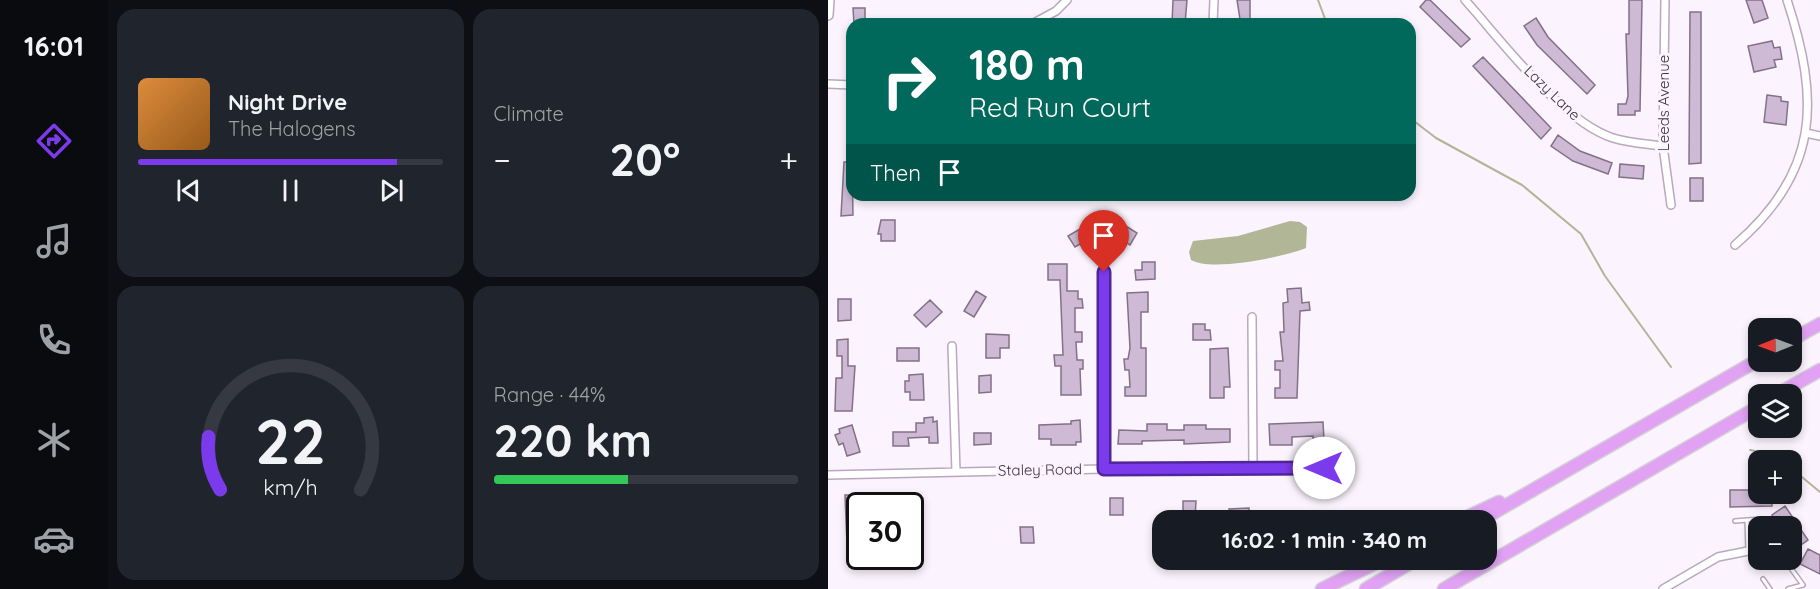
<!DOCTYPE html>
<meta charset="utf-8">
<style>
body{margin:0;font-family:Quicksand,sans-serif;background:#20242c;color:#f1f3f6;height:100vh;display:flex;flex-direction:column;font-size:22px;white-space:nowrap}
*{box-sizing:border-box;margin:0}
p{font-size:20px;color:#9ea1a6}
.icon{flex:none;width:33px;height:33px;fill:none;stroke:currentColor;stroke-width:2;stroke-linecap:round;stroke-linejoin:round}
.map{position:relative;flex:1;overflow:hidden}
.panel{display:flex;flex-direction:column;gap:9px;padding:9px;background:#0d0f14;width:720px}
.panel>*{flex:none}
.guide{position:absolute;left:18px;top:18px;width:570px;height:183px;border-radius:18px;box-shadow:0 3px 9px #0003;background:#00695c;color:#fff;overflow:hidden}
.needle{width:39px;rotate:269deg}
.fabs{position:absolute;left:920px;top:318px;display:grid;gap:12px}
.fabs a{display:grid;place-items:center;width:54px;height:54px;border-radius:12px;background:#171b24;box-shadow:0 3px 9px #0003;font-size:30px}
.speed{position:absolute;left:18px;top:492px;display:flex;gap:12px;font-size:30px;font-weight:700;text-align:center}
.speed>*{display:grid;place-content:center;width:78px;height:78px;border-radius:50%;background:#171b24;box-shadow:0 3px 9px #0003;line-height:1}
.speed .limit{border:3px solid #111;border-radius:9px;background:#fff;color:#111}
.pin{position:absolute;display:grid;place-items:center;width:51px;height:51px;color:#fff;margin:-62px -26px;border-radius:50% 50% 50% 0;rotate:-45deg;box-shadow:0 0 6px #0007}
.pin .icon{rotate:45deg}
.me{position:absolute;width:66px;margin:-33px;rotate:270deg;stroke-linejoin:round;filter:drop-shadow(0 0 4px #0008)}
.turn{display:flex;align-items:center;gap:21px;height:126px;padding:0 24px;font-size:27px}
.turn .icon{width:78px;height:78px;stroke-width:2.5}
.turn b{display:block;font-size:42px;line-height:51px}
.then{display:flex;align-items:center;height:57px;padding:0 24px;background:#0003;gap:12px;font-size:22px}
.big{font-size:45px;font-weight:700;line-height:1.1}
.panel .widget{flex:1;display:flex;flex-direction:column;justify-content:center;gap:9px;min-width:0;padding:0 21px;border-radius:18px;background:#20242c}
.panel .dial{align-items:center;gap:0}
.dial svg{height:156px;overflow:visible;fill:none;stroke:#363941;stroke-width:7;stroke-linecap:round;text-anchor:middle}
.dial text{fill:#f1f3f6;stroke:none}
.song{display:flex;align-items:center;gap:18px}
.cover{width:72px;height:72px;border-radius:9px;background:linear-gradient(135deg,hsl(30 70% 55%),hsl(30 70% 35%))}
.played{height:6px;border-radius:3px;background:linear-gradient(90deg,#7c3aed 85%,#363941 85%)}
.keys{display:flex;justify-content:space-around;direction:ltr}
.heat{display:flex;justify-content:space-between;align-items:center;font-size:33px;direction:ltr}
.charge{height:9px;border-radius:4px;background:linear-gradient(90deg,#34c759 44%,#363941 0)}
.panel .tiles{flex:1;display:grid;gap:9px;grid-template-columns:repeat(2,1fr)}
.trip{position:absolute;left:324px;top:510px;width:345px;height:60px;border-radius:18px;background:#171b24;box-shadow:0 3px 9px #0003;font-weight:700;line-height:60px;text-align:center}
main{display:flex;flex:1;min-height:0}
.dock{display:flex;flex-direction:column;width:108px;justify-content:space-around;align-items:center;background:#090b0e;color:#9ea1a6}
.dock .icon{width:42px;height:42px}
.dock .on{color:#7c3aed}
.dock b{font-size:27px;color:#f1f3f6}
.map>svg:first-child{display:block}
</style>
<main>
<nav class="dock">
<b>16:01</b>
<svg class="icon on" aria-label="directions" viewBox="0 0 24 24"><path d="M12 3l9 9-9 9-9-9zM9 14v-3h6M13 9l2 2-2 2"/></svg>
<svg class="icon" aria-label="music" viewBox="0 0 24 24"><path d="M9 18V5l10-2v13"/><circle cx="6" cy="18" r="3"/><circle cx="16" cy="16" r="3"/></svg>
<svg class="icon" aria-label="phone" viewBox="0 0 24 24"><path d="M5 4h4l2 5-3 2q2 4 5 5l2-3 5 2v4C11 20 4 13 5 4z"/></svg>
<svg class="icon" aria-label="climate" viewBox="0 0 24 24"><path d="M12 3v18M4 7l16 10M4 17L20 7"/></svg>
<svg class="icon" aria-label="car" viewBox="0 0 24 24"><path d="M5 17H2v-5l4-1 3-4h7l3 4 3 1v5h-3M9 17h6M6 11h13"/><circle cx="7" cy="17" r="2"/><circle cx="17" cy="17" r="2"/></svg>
</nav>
<section class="panel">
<div class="tiles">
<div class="widget">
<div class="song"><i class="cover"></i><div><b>Night Drive</b><p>The Halogens</p></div></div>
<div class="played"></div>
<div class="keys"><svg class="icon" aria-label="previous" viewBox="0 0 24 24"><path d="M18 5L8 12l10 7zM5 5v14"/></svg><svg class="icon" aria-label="pause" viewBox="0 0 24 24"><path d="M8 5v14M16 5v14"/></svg><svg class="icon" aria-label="next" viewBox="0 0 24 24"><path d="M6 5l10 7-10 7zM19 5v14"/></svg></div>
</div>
<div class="widget"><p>Climate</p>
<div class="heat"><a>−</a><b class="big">20°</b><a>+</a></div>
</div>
<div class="widget dial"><svg viewBox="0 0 100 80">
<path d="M14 69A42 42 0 1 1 86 69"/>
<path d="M14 69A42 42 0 0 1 8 42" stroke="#7c3aed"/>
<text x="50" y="56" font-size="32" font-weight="700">22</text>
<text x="50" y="72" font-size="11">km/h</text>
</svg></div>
<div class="widget"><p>Range · 44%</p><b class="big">220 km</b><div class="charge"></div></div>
</div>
</section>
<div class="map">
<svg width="992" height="589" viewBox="0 0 992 589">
<rect width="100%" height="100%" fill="#fbf3fd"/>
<path fill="#b1b696" d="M462 221 472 222 479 227 478 248C455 257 384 272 363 260L361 252 365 241 410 236Z"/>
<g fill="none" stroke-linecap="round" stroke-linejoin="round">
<path stroke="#b1b696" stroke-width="2" d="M490 0 499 24
M582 118 608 138 694 185 753 234 777 276 843 367
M922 450 948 455 955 460
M963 468 992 492"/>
</g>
<path fill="#cebad4" stroke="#837188" stroke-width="1.5" d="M345 0H359L357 24H344Z
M409 0H422V19H412Z
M598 0H602L642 39 633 47 592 7Z
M801 0H814L812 111H807V115H790V104H798L800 96 798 34H801Z
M918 0H934L940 18 926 23Z
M25 8H37V24H26Z
M862 12H873V163L861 164Z
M708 18 720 37 767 85 759 94 709 45 696 26Z
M944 41 946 48 952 47 954 59 946 60 948 67 926 72 920 46Z
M655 57 723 128 713 139 645 66Z
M939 95 953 97V101L960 102 958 125 936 122Z
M730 135 752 151 784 163 780 174 745 161 723 146Z
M16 162H24L25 215 13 216Z
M792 164 816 166 815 179 791 177Z
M862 178H875V201H862Z
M53 220H67V241H53V234H50Z
M293 223 309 233 302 245 286 235Z
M257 226 264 237 247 247 240 236Z
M314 262H327V279L308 280 307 270H314Z
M220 264H239V291H250V299H254L255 308H247V332H254V342H248L249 360H255V369H252L253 395H233V366H227L226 355H235L232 280H220Z
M473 288 474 303 481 302 482 310 472 311 469 398H447V388H452V370H447V361H455L452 332H456L455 303 460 302 459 289Z
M148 291 158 297 146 317 136 311Z
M320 292V312H313V348H318V396H297V387H302L301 370H297L296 359H300L302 348 299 293Z
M10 299H23V320L10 321Z
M102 300 114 312 98 327 86 315Z
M365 324H377V330H382L383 340H365Z
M158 334 181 335V348H172V358H158Z
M20 339V366H27L24 411H7L8 378H14V356H9V340Z
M69 348H91V361H69Z
M400 348 402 387H396V398H382V349Z
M95 374 96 400H82V392H77V381H81V375Z
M163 375V392L151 393V376Z
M105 417V422L109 421 110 443H101V437L80 438 81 446H65V432H88V423H96V418Z
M252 420 253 442H248V445H223V439H211V425L238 424H243V421Z
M495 422 496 441 485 442V436L464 437V445H442L441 424Z
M319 424H339V430H356V425H378V429H402V442L356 444V440L314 441V444H290L291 430 319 431Z
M24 425 32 452 19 456 15 443 11 445 7 435 12 433 11 429Z
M146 433H163V444L146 445Z
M902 490H930V494H944V506L902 507Z
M17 495H29L31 544H19Z
M282 498H295V515H282Z
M355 501H368L367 518H355Z
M957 506 980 540 967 549 963 544V526H951L944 515Z
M421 508V520L401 519V509Z
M192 527H205L206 543H193Z
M980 549 992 555V574L972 564Z"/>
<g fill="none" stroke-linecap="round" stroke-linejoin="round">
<defs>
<path id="lane" d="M919 520 938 519
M907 521 919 520 920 551 930 552
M957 560 975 585 960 589
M935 579 942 589"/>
<path id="street" d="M637 0C674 41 733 121 785 138 801 143 819 144 835 146
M837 0 835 146 843 205
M204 24 228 11 239 0
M385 24 386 0
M0 84 24 85
M978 133 992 136
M907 245C992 172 992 100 959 0
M424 317 425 468
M124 346 128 472
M276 469V272
M0 475 276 469 496 468
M835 589 890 557 920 551"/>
<path id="secondary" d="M0 15 1 0"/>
<path id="highway" d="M963 340 992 324
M950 394 992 370
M633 520 671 502
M653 520 930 360
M494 589 554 560
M538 589 587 560
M616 589 930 407"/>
</defs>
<use href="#lane" stroke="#baa7c0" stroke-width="6"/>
<use href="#street" stroke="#baa7c0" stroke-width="10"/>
<use href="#secondary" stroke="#baa7c0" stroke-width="12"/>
<use href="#highway" stroke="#d4d2d5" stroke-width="15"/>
<use href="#lane" stroke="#fff" stroke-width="3"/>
<use href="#street" stroke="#fff" stroke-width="7"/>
<use href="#secondary" stroke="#fff" stroke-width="9"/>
<use href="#highway" stroke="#e1a2f4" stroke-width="12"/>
</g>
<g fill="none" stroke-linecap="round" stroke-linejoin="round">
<defs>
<path id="route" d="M276 272V469L496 468"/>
</defs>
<use href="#route" stroke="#51269a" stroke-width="15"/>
<use href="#route" stroke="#7c3aed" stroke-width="10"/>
</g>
<g text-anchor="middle" stroke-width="6" stroke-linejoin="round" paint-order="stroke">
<g font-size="15" fill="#3c343e" stroke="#fbf3fd">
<text transform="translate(724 93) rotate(44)" y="5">Lazy Lane</text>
<text transform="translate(836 103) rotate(-90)" y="5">Leeds Avenue</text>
<text transform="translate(212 470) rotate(-1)" y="5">Staley Road</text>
</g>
</g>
</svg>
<div class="fabs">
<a><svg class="needle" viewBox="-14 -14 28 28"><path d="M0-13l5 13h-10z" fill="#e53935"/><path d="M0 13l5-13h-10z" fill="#9ea1a6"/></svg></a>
<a><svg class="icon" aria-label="layers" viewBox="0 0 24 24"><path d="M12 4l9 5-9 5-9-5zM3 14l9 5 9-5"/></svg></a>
<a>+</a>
<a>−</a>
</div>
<div class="speed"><div class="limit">30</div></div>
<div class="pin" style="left:276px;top:272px;background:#d93025"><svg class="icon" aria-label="arrive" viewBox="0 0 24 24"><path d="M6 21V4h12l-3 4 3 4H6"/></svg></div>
<svg class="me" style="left:496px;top:468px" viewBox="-20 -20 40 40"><circle r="19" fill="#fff"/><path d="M0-13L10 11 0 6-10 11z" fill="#7c3aed"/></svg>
<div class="trip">16:02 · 1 min · 340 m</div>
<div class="guide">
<div class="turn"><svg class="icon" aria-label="right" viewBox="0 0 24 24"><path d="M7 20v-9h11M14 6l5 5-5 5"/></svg><div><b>180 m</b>Red Run Court</div></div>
<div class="then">Then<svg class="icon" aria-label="arrive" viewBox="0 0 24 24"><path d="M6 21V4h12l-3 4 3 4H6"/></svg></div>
</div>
</div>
</main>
